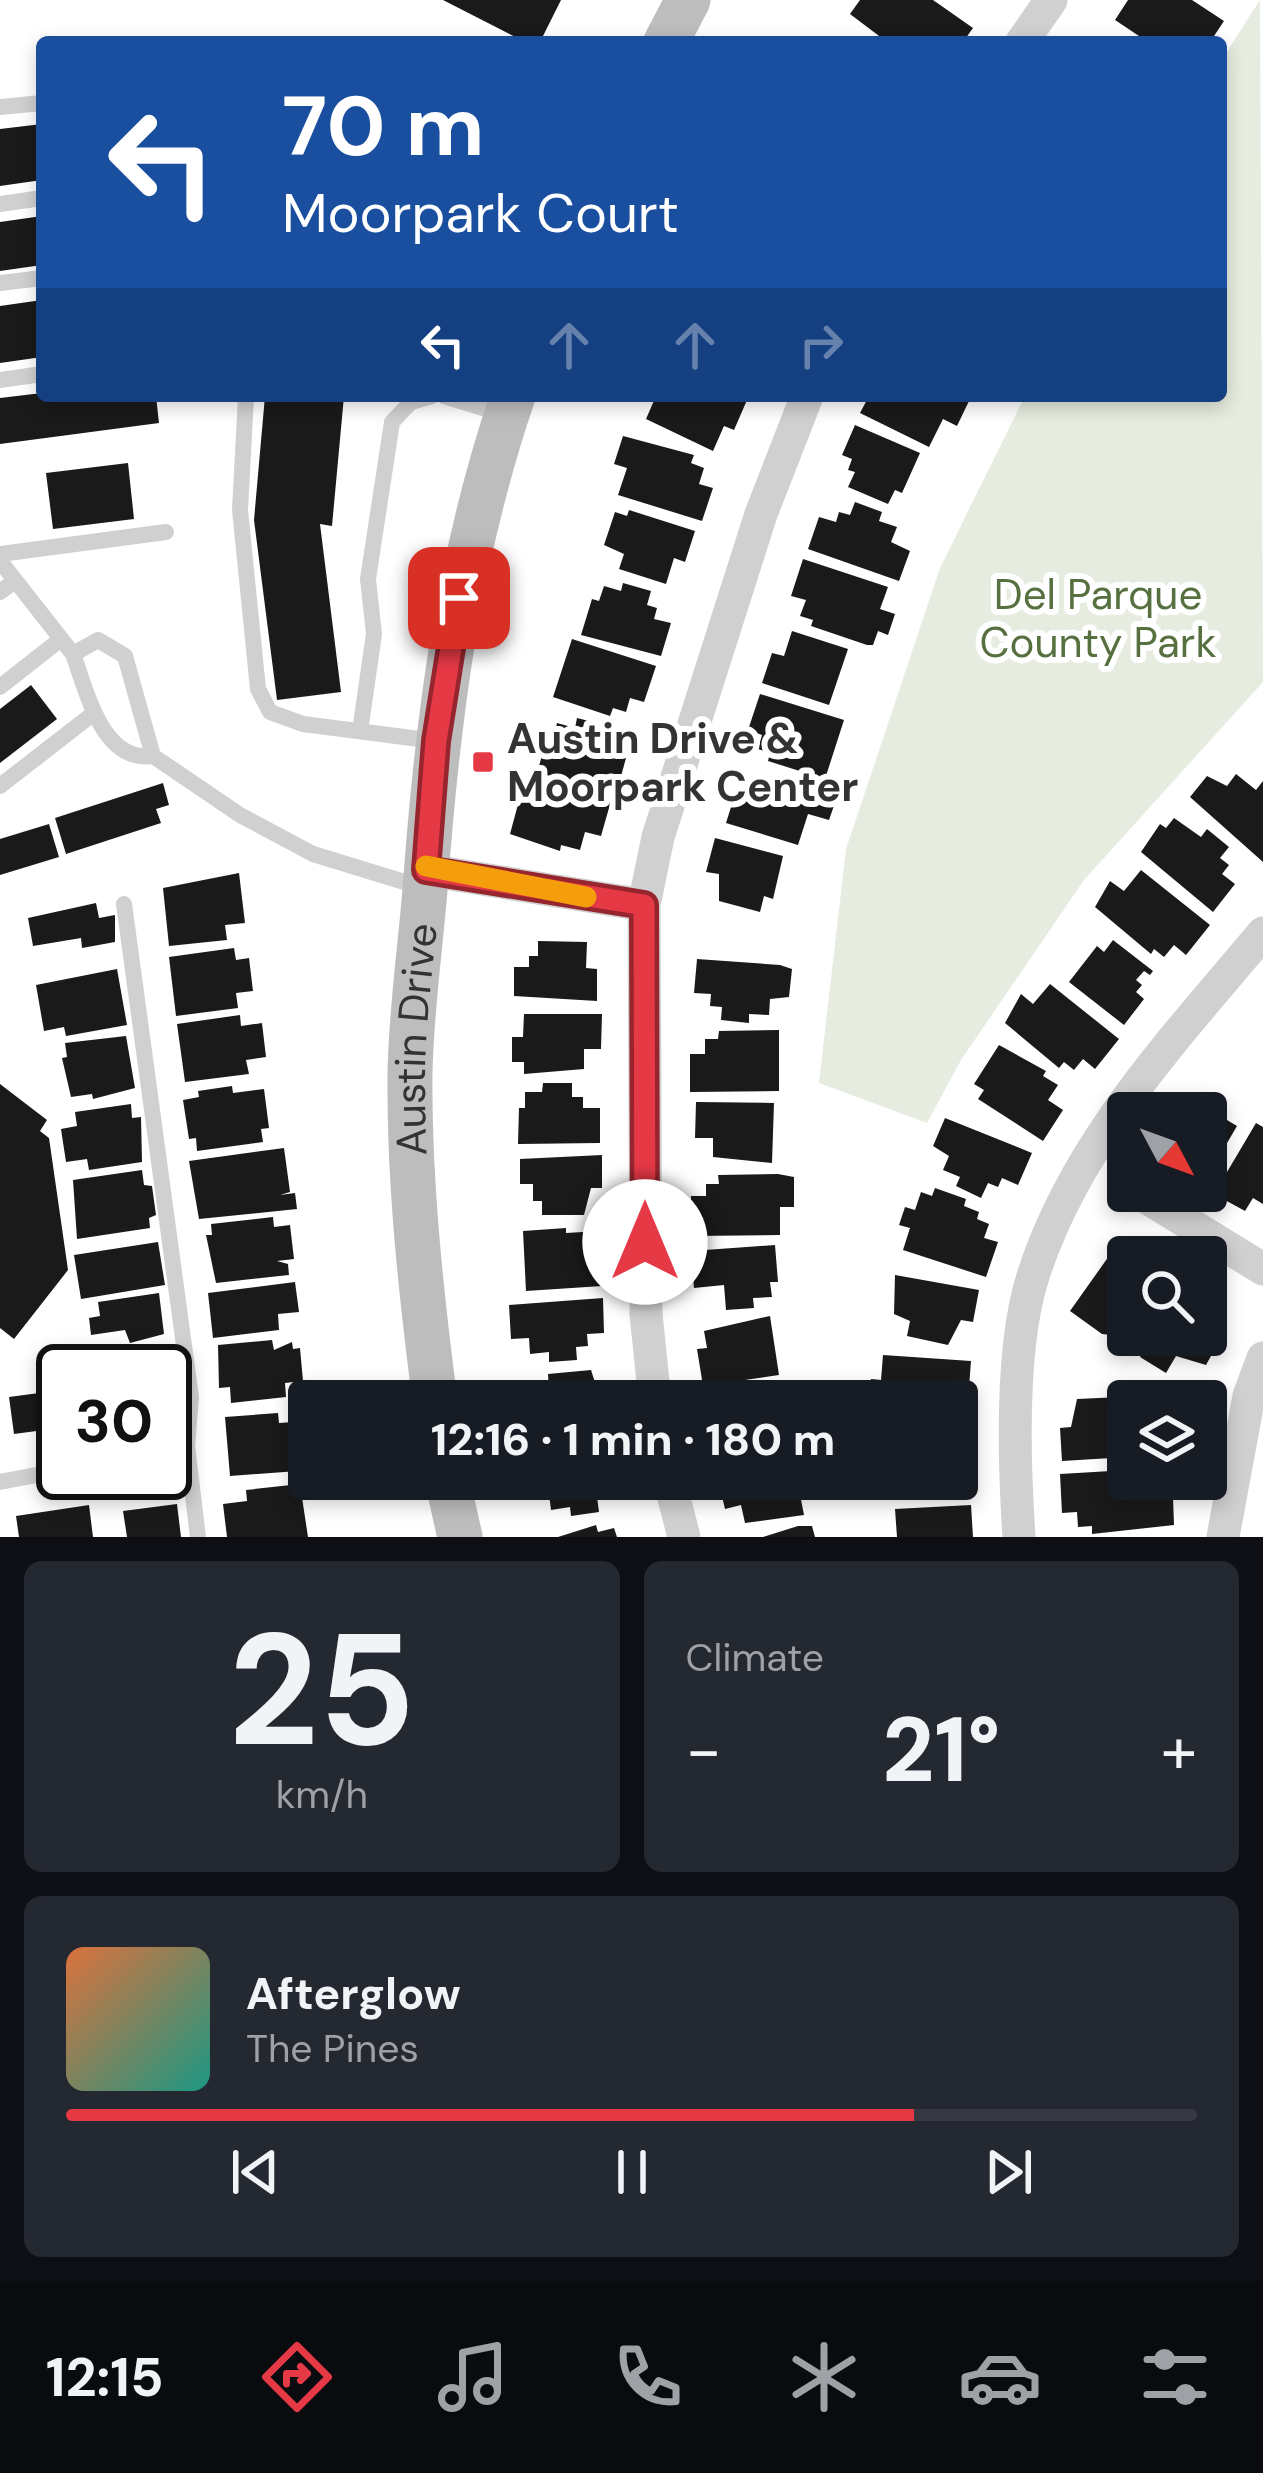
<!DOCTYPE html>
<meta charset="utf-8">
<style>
body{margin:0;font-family:"DM Sans",sans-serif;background:#242831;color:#f1f3f6;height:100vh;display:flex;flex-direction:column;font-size:45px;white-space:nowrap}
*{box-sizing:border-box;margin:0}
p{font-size:39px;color:#9ea1a6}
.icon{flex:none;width:66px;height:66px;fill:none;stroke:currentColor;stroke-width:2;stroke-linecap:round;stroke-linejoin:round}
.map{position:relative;height:1537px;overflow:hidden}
.panel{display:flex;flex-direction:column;gap:24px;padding:24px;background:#0d0f14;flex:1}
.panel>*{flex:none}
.guide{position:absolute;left:36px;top:36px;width:1191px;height:366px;border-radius:12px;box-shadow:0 6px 18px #0003;background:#1a4fa0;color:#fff;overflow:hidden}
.needle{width:78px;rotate:131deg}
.tools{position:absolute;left:1107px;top:1092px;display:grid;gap:24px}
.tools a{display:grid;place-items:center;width:120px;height:120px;border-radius:12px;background:#171b24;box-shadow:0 6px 18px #0003;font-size:60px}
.speed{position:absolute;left:36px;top:1344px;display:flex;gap:24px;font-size:60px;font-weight:700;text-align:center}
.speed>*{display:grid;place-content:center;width:156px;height:156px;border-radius:50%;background:#171b24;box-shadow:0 6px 18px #0003;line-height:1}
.speed .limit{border:6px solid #111;border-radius:18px;background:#fff;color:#111}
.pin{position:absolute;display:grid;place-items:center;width:102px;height:102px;color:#fff;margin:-51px;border-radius:24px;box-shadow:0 6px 18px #0006}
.me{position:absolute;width:132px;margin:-66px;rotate:0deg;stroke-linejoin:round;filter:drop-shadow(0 0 9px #0008)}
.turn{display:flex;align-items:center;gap:42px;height:252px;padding:0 48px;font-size:54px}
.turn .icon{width:156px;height:156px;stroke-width:2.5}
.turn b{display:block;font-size:84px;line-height:102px}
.lanes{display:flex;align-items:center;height:114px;padding:0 48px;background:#0003;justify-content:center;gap:60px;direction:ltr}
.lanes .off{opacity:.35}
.big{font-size:90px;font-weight:800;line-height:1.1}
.panel .card{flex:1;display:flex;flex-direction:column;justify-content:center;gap:18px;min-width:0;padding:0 42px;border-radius:18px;background:#242831}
.panel .dial{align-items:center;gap:0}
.dial b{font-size:156px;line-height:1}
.song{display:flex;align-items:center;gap:36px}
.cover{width:144px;height:144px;border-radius:18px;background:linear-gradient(135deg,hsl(20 70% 55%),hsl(170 70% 35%))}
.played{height:12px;border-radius:6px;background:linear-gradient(90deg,#e63946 75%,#363941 75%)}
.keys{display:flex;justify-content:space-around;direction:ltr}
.heat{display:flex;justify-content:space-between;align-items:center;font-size:66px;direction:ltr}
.panel .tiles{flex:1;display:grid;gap:24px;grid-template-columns:1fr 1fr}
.card:last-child{grid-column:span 2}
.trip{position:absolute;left:288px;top:1380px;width:690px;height:120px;border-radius:12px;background:#171b24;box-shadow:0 6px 18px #0003;font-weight:800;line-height:120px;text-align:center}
.tabs{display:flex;height:192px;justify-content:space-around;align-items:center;background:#090b0e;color:#9ea1a6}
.tabs .icon{width:84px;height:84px}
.tabs .current{color:#e63946}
.tabs b{font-size:54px;color:#f1f3f6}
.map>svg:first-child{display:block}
</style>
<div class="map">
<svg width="1263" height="1537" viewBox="0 0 1263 1537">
<rect width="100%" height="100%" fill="#fff"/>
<path fill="#e6ecdf" d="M1260 0 1263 682 1084 880 961 1060 927 1123 819 1083 846 849 940 568 1025 396H1221V61Z"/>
<path fill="#1a1a1a" d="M443 0H561L540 42H525Z
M860 0H933L973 28 963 42H887L850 14Z
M1128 0H1192L1224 21 1210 42 1197 36 1193 42H1148L1115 20Z
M42 124V180L0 186V129Z
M42 216V265L0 271V222Z
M42 300V357L0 363V306Z
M42 393 156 396 159 423 0 444V398Z
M265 396H344L332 526 320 524 341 692 277 700 254 520Z
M656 396H737L747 400 734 430 724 426 713 451 646 419Z
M869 396H958L969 401 957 426 943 419 929 447 860 413Z
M855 425 920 453 902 493 895 490 888 504 848 487 855 472 848 470 852 459 842 455Z
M623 436 694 455 691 463 704 468 699 484 713 488 702 521 618 495 627 468 614 464Z
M128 463 134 519 53 529 46 473Z
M855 502 882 512 879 521 897 527 891 542 910 551 899 581 808 549 819 517 836 522 839 512 850 515Z
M629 510 695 531 685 562 674 558 666 584 619 569 624 554 604 545 615 512 627 516Z
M803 559 888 587 880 609 895 614 888 635 878 631 873 645H867L811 626 813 620 800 616 806 600 791 596Z
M623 583 651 591 647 605 657 608 654 619 671 623 661 656 581 635 592 599 599 601 604 586 621 591Z
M792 631 848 649 829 705 762 683 772 653 784 656Z
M572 639 656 666 644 702 630 698 626 712 613 708 610 716 553 697Z
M31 685 57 719 0 763V709Z
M760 694 844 720 825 779 768 761 770 753 758 749 762 735 748 730Z
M577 718 605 725 602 740 613 742 609 754 626 758 617 791 537 773 547 738 553 740 557 723 575 728Z
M1236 774 1256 790 1263 781V862L1190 797 1207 776 1227 786Z
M758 776 776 781 777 776 837 797 829 820 808 814 798 845 726 823 737 788 753 792Z
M537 781 611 801 601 836 585 832 580 850 561 845 560 851 510 834 520 797 532 800Z
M163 783 169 805 156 809 161 823 66 854 55 818Z
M1174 818 1201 837 1207 829 1229 847 1220 858 1229 865 1222 874 1235 884 1213 912 1141 852 1160 824 1166 828Z
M49 824 59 857 0 875V839Z
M715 838 783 856 773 899 764 896 760 912 719 901V874L706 872Z
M1141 870 1210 925 1186 955 1174 945 1164 957 1154 949 1151 954 1095 907 1110 881 1124 891Z
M239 873 245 923 225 925 227 940 169 946 163 888Z
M96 903 99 918 115 915V942L82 948 81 938 33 946 28 918Z
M1113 940 1153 971 1150 975 1144 971 1136 980 1142 985 1136 992 1144 999 1124 1025 1069 982 1097 946 1104 952Z
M538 941 587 942 586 968 597 969V1001L514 996V967H529V956H538Z
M234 948 236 960 249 958 253 991 236 993 238 1008 176 1016 169 957Z
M697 959 780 965 792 969 789 997 770 999 769 1015 749 1014V1023L721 1020 722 1007 710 1006 711 994 694 993Z
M117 969 127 1025 66 1036 64 1027 44 1031 36 985Z
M1050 984 1119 1039 1095 1069 1083 1059 1074 1070 1064 1062 1059 1068 1005 1023 1021 994 1033 1004Z
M524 1014H602L601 1049H584V1069L524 1074V1062H512V1037H523Z
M240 1015 241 1026 262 1023 266 1057 246 1060 249 1074 185 1082 177 1024Z
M779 1030V1091L690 1092V1054H705V1039H718L719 1031Z
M126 1036 135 1088 93 1099 92 1094 71 1097 62 1058 67 1057 65 1043Z
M999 1045 1046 1071 1043 1076 1058 1085 1048 1100 1063 1110 1043 1141 978 1099 984 1090 974 1084Z
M543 1083H572V1097H583V1108H600V1143L518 1144 519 1108H525V1092H542Z
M0 1084 47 1120 40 1131 49 1138 68 1270 14 1339 0 1328Z
M232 1086 233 1093 264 1089 269 1128 261 1129 263 1142 197 1151 196 1138 189 1139 183 1100 199 1097 198 1091Z
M696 1102 774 1103 772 1163 713 1157V1138H695Z
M1182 1103 1195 1111 1200 1104 1237 1126 1206 1179V1113H1176Z
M131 1104 132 1118 141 1117 142 1162 89 1170 87 1159 66 1162 61 1129 77 1126 75 1112Z
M945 1118 1032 1153 1018 1185 1002 1178 998 1187 988 1183 981 1198 956 1186 960 1177 943 1170 949 1156 933 1146Z
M1256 1123 1263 1127V1204L1253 1198 1245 1211 1214 1194Z
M284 1148 290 1192 280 1195 295 1193 297 1209 199 1219 189 1161Z
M602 1155V1188H591L584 1215H542V1201H533V1184H520V1159Z
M142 1170 144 1185 152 1186 156 1215 149 1218 150 1228 77 1239 73 1180Z
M778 1174 794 1177V1207H780V1235L691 1236V1196H706V1184H719L718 1175Z
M935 1188 966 1199 964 1206 979 1212 977 1219 989 1224 984 1238 998 1242 986 1277 903 1250 910 1228 899 1225 905 1207 915 1210 921 1192 932 1196Z
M273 1217 274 1227 290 1225 294 1259 277 1261 288 1264 289 1275 216 1283 206 1235H212L211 1224Z
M566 1228V1233L583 1232 584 1251 601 1250 602 1286 526 1291 523 1231Z
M158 1242 165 1285 81 1299 74 1255Z
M775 1245 778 1282H770L772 1297 753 1298 754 1308 726 1310 724 1285 694 1288 691 1251Z
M1109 1256 1128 1267 1126 1335 1115 1329 1112 1335 1102 1334 1070 1311Z
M895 1275 979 1290 973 1322 961 1320 948 1345 907 1336 910 1321 894 1314Z
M295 1282 299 1312 278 1314 279 1330 213 1338 208 1293Z
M159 1293 164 1334 130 1343 125 1330 91 1335 89 1318 100 1316 98 1302Z
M1206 1293 1214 1298 1208 1308 1227 1327 1206 1365 1176 1356 1166 1373 1140 1357 1153 1335H1206Z
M603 1298 604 1333 587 1334 588 1346 576 1347 577 1360 549 1362V1352L530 1354 529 1338 511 1339 509 1305Z
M770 1316 779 1375 703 1386 697 1349 707 1348 704 1331Z
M272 1340 274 1350 292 1342 293 1349 300 1348 303 1381 285 1383 286 1397 231 1403 230 1387 219 1388 218 1345Z
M150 1348 152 1371H109L108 1354Z
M883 1355 971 1361 968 1400 865 1401 871 1379 881 1380Z
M591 1370 600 1398 612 1401H527V1396L549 1390 548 1374Z
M773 1387 775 1401H696V1398Z
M54 1391 59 1428 14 1434 9 1397Z
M1121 1397 1122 1413H1128V1457L1062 1461 1060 1428 1071 1427 1077 1399Z
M278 1413 279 1423 309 1421V1455L298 1456V1471L230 1476 225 1417Z
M969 1430 970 1467H957V1431Z
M1128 1470V1479H1150L1151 1498 1173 1497 1174 1525 1092 1534V1526L1078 1527 1077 1512 1062 1513 1060 1474Z
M527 1479H631V1482L608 1485 609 1496 597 1497 599 1512 571 1516 570 1507 551 1510 549 1494H529Z
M718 1479H797L804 1515 745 1523 741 1505 725 1509Z
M896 1479H942L943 1493 914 1494V1485L896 1486Z
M300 1484 308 1537H227L223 1504 247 1501 246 1490Z
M177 1504 181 1537H127L123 1511Z
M89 1505 93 1537H19L16 1516Z
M971 1505 973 1537H897L895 1509Z
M596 1525 598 1532 614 1528 617 1537H558Z
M798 1526H812L815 1537H763Z"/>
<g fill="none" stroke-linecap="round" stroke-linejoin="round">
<path stroke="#d0d0d0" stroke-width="16" d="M0 107 42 103
M0 204 42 198
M0 283 42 278
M0 380 42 374
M246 396 240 510 258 689 270 712 303 724 435 741
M444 396 506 415
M0 554 166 532
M0 561 73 654
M0 592 15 581
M0 687 61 639
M360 731 374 634 368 579 392 422 411 402 432 396
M153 756C102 763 87 692 73 654L98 640 125 656 153 756 240 815 313 854 424 888
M0 786 94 713
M124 904 191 1397 187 1446 198 1537
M0 1482 63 1470"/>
<path stroke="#d0d0d0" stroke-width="33" d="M1022 42 1051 0
M426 870 644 905
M1136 1191 1263 1269
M655 1401 646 1314 644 905 658 837 761 514 807 396
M669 1479 684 1537
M1019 1537C1014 1462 1010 1344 1034 1273 1077 1141 1176 1037 1263 933
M1223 1537 1249 1396 1263 1358"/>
<g stroke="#bdbdbd" stroke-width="45">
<path d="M666 42 688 0"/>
<path id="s1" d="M435 1401C421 1293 409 1182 410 1073 411 1012 420 951 425 890 437 722 458 556 513 396"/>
<path d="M447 1479 460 1537"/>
</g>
</g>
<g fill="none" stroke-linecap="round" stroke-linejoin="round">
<defs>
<path id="route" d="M459 598 436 741 426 870 644 905 645 1242"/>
</defs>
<use href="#route" stroke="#96252e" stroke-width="30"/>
<use href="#route" stroke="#e63946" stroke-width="21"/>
<path stroke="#f59e0b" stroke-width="21" d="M426 866 586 897"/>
</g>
<rect fill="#e63946" stroke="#fff" stroke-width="4.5" x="471" y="750" width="24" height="24" rx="6"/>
<g text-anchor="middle" stroke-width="12" stroke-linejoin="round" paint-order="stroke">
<g font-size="42" fill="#56703f" stroke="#fff">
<text x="1098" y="609">Del Parque<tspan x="1098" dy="48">County Park</tspan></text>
</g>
<g font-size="42" font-weight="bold" fill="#333" stroke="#fff" text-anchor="start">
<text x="507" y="753">Austin Drive &amp;<tspan x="507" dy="48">Moorpark Center</tspan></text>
</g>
<g font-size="42" fill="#333" stroke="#fff">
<text dy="15" stroke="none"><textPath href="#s1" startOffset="363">Austin Drive</textPath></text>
</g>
</g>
</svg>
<div class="tools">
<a><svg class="needle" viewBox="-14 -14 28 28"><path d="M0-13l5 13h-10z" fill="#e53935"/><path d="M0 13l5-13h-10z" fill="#9ea1a6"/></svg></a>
<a><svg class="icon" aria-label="search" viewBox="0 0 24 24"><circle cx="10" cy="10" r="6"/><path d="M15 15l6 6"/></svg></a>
<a><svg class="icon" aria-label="layers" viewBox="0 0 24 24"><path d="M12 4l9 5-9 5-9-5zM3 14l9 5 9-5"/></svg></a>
</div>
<div class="speed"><div class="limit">30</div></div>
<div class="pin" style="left:459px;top:598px;background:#d93025"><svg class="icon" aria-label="arrive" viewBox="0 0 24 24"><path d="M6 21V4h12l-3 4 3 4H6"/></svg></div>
<svg class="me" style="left:645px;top:1242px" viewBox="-20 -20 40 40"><circle r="19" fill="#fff"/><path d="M0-13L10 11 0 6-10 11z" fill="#e63946"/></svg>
<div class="trip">12:16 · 1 min · 180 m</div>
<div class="guide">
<div class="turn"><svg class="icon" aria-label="left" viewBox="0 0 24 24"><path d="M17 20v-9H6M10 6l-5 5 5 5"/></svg><div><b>70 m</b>Moorpark Court</div></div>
<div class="lanes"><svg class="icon" aria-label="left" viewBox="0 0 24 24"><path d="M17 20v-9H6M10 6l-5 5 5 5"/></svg><svg class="icon off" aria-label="ahead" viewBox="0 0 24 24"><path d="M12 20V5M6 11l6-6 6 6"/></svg><svg class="icon off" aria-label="ahead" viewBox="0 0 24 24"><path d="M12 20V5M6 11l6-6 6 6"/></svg><svg class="icon off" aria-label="right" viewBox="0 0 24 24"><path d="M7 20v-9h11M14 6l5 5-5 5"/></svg></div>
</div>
</div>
<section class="panel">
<div class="tiles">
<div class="card dial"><b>25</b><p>km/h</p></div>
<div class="card"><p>Climate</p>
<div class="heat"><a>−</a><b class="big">21°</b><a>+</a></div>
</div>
<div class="card">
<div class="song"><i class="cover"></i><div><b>Afterglow</b><p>The Pines</p></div></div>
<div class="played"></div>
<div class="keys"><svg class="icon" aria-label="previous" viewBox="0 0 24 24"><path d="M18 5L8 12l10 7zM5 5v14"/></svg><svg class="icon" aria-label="pause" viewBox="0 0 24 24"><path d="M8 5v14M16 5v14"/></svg><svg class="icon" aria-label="next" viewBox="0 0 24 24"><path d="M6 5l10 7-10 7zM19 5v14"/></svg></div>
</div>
</div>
</section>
<nav class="tabs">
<b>12:15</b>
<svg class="icon current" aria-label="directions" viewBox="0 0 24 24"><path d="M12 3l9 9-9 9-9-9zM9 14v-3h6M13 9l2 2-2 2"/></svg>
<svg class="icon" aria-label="music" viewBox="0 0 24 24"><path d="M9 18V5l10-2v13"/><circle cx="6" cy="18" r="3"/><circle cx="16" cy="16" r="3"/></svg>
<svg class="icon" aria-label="phone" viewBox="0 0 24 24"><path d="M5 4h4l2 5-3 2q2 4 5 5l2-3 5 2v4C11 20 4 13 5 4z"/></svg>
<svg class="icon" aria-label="climate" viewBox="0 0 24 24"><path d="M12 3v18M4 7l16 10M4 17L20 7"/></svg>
<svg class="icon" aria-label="car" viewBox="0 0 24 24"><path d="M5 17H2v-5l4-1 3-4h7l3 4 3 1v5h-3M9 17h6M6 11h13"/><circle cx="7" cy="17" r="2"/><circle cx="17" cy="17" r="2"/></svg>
<svg class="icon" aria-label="filters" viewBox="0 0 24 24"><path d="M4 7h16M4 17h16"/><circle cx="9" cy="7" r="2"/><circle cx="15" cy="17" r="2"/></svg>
</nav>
